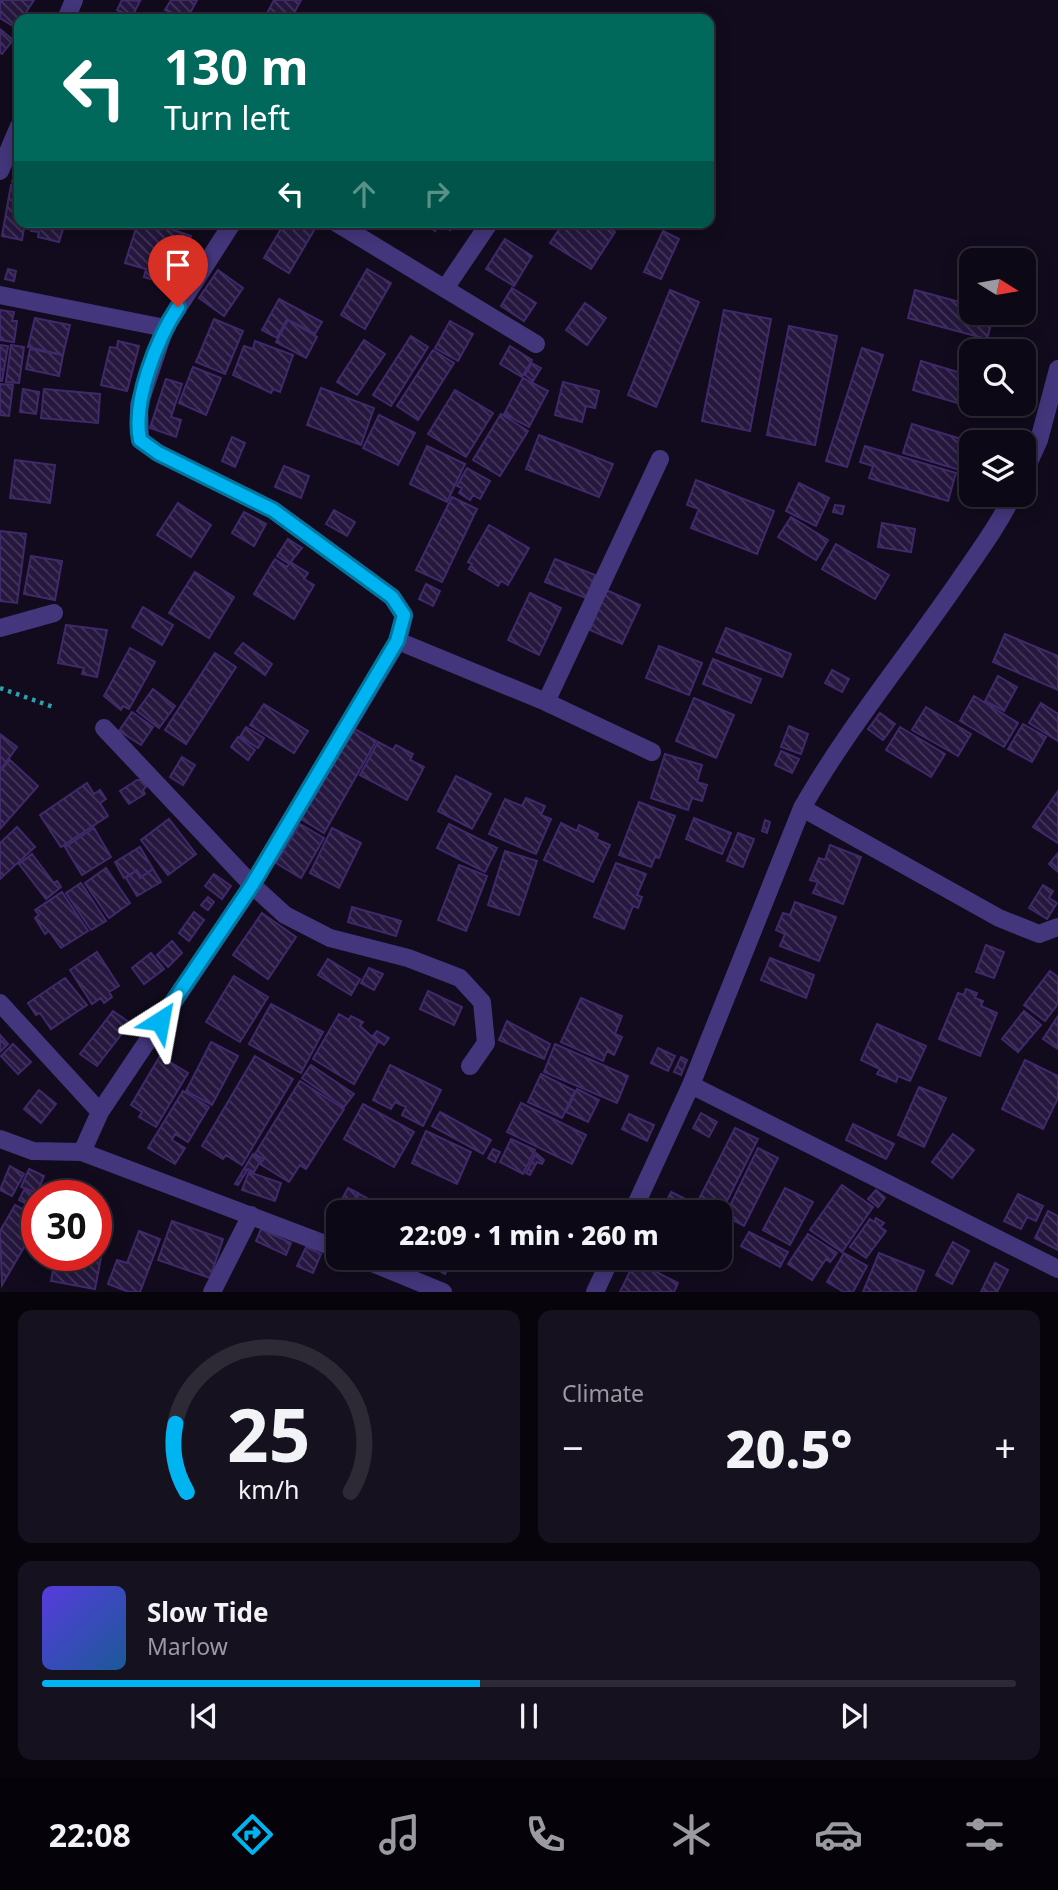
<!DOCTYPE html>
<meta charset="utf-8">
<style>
body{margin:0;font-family:"Noto Sans",sans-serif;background:#16111f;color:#f1f3f6;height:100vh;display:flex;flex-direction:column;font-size:26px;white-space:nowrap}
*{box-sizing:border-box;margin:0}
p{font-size:23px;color:#9a9aa1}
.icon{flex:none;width:38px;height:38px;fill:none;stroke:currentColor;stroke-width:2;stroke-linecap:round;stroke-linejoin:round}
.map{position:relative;height:1292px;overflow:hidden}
.panel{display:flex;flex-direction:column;gap:18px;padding:18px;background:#07040c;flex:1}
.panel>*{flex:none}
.banner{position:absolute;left:14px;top:14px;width:700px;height:214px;border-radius:14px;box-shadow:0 4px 18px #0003,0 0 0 2px #2d2935;background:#00695c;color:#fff;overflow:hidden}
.needle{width:46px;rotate:101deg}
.fabs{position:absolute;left:959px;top:248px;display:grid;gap:14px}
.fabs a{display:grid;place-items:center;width:77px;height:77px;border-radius:14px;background:#0d0816;box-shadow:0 4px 18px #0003,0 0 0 2px #2d2935;font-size:35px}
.speed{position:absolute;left:21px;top:1180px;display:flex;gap:14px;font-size:35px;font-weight:700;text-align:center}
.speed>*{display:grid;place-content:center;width:91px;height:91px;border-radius:50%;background:#0d0816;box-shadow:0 4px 18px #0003,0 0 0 2px #2d2935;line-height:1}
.speed .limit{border:10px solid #d22;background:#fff;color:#111}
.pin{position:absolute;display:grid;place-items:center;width:60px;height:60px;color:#fff;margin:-72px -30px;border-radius:50% 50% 50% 0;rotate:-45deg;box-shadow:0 0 7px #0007}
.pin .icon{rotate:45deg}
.me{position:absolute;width:77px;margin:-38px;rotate:34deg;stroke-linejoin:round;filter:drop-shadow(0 0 5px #0008)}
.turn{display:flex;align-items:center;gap:24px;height:147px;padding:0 35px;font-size:32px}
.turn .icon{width:91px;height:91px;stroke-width:2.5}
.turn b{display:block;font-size:49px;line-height:60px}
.lanes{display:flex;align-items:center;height:66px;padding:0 35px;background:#0003;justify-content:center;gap:35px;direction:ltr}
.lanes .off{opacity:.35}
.big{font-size:52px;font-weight:800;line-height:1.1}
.panel .tile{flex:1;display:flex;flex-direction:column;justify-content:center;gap:10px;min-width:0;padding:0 24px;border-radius:14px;background:#16111f}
.panel .dial{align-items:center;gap:0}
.dial svg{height:182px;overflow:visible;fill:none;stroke:#2d2935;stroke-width:7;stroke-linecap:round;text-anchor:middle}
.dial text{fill:#f1f3f6;stroke:none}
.song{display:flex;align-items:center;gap:21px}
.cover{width:84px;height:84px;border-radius:10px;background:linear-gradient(135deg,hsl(250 70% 55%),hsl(210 70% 35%))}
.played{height:7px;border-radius:4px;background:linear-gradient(90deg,#00b4f2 45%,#2d2935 45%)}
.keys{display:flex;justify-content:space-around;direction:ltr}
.heat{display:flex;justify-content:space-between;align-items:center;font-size:38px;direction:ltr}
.panel .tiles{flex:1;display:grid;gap:18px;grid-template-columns:1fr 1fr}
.tile:last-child{grid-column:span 2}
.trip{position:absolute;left:326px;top:1200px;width:406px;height:70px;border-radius:14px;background:#0d0816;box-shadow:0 4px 18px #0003,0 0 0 2px #2d2935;font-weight:800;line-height:70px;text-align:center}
.dock{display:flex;height:112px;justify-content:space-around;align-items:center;background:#050309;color:#9a9aa1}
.dock .icon{width:49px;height:49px}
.dock .active{color:#00b4f2}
.dock b{font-size:32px;color:#f1f3f6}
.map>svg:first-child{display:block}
</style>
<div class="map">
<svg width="1058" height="1292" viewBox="0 0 1058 1292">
<defs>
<pattern id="building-back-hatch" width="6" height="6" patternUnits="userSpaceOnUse" patternTransform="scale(1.75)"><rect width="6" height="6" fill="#25173e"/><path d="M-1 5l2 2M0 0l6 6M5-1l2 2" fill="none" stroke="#44375b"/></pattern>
</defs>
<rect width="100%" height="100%" fill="#110b1d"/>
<path fill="url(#building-back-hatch)" stroke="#40296a" stroke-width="2" d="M0 0H34L16 28 0 18Z
M122 0 140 1 132 17 117 10Z
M171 0H197L187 19 165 10Z
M274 0H301L291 19H264Z
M0 29 13 40 2 54 0 53Z
M17 163H19V184L12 182Z
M11 185 19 187V222H25L22 240 2 236Z
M34 222H65L59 242 38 237 39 232 31 231Z
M138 222H150L191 236 178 278 160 272 157 281 144 277 146 269 125 263Z
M285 222H307L316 227 289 273 264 258Z
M423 222H454L450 230 439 223 435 231Z
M564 222H601L615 232 591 269 550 243Z
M663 231 679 239 661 279 644 272Z
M505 239 532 256 514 286 486 269Z
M8 269 16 271 14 281 5 279Z
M367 269 391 283 365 329 341 315Z
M218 270 243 288 224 316 199 298Z
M968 272 971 273V300L960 297Z
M512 288 536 303 524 321 501 306Z
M670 290 699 302 656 407 628 395Z
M915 290 971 305V313H994L987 339 908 318Z
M279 299 322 322 315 334 287 319 277 338 262 330Z
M585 303 606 318 587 345 566 330Z
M0 310 14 312 12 321H17L14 342 0 340Z
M724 310 771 319 750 431 702 421Z
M35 318 70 325 63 355 28 347Z
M214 319 243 331 225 374 196 362Z
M288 320 317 337 306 358 276 342Z
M450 321 473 334 458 361 435 348Z
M789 326 837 336 815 445 767 435Z
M411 336 428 347 391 406 373 395Z
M364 340 385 354 357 395 337 382Z
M118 341 139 346 127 391 101 385 110 347 117 348Z
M255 341 293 355 280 392 273 389 271 393 233 375 244 346 253 349Z
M0 345 8 346 2 381H0Z
M11 345 24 347 19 383 6 382Z
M510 346 532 360 522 377 500 364Z
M862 348 883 355 847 467 826 461Z
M30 349 63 355 59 376 26 369Z
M433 350 454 363 418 420 397 406Z
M921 361 971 376V404H994L992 413 913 390Z
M532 363 541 368 533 381 525 375Z
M193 367 221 378 206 415 179 403Z
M523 378 548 391 529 427 504 414Z
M166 379 182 384 171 417 181 420 176 437 150 428Z
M563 382 599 391 595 408 586 406 582 422 555 415Z
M0 384 13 385 9 416 0 415Z
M321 388 374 408 361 445 307 425Z
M23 389 39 392 36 414 20 412Z
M44 389 100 394 98 423 41 418Z
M455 390 493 413 466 457 428 434Z
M501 414 528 431 500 476 473 460Z
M379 415 415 433 398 465 363 448Z
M912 424 971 442 963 471 903 453Z
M539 435 613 464 599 497 526 469Z
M232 437 245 443 235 467 222 461Z
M427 446 465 464 447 502 410 484Z
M865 446 956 473 948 501 869 478 873 466 860 462Z
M15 460 55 465 50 503 10 498Z
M284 466 309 476 301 498 275 487Z
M467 468 490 481 480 499 473 495 470 500 459 493 462 488 457 486Z
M696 480 774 511 757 554 691 528 699 509 687 505Z
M799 483 829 498 816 526 786 511Z
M452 497 477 509 442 582 416 570Z
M178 503 211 525 191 557 157 535Z
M835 505 844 506 842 514 833 512Z
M334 510 355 522 347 536 326 524Z
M244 512 266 524 254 546 232 533Z
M791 517 828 540 816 560 778 537Z
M882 523 915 529 911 552 878 547Z
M489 525 529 548 508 585 501 581 498 586 469 569 472 564 468 562Z
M0 531 26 534 17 603 0 601Z
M288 539 302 548 289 564 277 556Z
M836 544 889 575 875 599 822 569Z
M31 556 62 561 55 600 24 594Z
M275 559 287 567 290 562 308 573 304 579 314 585 294 619 254 594Z
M555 559 595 575 586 598 545 582Z
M195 572 234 597 209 638 169 613Z
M426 584 440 591 433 606 419 599Z
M606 590 640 605 622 644 590 630Z
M530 593 561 608 539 655 508 640Z
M143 607 173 625 162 645 132 627Z
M66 625 107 630 97 677 82 674 84 668 58 663Z
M726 628 791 654 782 677 716 652Z
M1005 634 1058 656V690L993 662Z
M243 643 272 664 265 675 235 653Z
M659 646 702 663 689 695 646 678Z
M130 648 155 662 129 709 123 706 121 710 104 696Z
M215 653 236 667 186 744 165 730Z
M713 659 761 679 751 703 703 684Z
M832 670 849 679 842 692 825 683Z
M998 676 1017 687 1004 711 985 701Z
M153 689 175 706 159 728 137 711Z
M974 696 1018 723 1004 747 960 721Z
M694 698 734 715 716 758 676 741Z
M1041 703 1058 714V741L1029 723Z
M264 704 308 731 294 753 250 725Z
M926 707 971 734 958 756 912 730Z
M132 712 153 727 141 745 119 731Z
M880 713 895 724 883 740 868 729Z
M1023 724 1046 737 1032 762 1008 749Z
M789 726 808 734 801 754 781 747Z
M246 727 264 738 258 748 240 737Z
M900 727 945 754 931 777 886 750Z
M353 728 376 741 324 833 301 819Z
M0 734 17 747 1 769 0 768Z
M238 737 255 750 248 760 231 747Z
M378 742 393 750 396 745 413 754 410 760 424 767 407 800 360 775Z
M781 751 799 759 792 773 775 765Z
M665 754 702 765 697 782 707 785 702 801 692 798 688 810 651 798Z
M182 757 195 765 183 785 170 777Z
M10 760 38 786 0 829V771Z
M456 776 491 794 472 829 438 811Z
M137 780H141L146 787 143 790 145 794 129 804 120 791Z
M87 783 94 794 100 790 106 799 100 803 108 816 61 847 40 815Z
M1058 791V843L1033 827Z
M526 798 545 806 541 815 551 819 536 854 489 834 505 799 522 806Z
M639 802 675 816 659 858 655 857 651 867 619 855Z
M694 818 731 833 722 854 686 839Z
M169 819 196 854 168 875 141 840Z
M765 820 770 822 767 833 762 831Z
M561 823 577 831 579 825 598 834 596 839 610 845 593 882 544 860Z
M300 824 324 838 301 878 276 863Z
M449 824 497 848 485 872 437 848Z
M17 827 35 847 0 879V843Z
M94 828 111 857 82 875 65 847Z
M332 828 361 843 339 888 310 873Z
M738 833 754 839 743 867 727 861Z
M830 845 861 857 843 904 813 893 818 882 810 880 819 858 825 860Z
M140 847 153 869 141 877 137 870 124 878 115 862Z
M505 851 537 861 519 915 488 905Z
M1058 853V872L1049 864Z
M32 854 54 883 57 881 61 887 46 899 19 864Z
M616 863 646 874 637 895 642 897 638 908 633 906 624 929 594 917Z
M459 865 487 876 466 931 438 920Z
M106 868 130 903 109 918 85 883Z
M153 869 161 882 137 896 126 878 136 871 140 878Z
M214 874 231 886 222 899 205 886Z
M81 883 106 921 91 930 66 893Z
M1043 885 1053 891 1049 898 1057 903 1047 919 1029 908Z
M62 892 88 931 61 948 49 931 45 934 35 918 39 915 35 910Z
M208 897 214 902 208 910 201 905Z
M795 902 836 917 819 961 780 946 785 934 776 930 783 913 790 915Z
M352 907 401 921 396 936 348 922Z
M194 912 204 920 189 941 179 933Z
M262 913 296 937 268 979 233 955Z
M172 941 182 953 168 967 157 955Z
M986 945 1004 952 994 978 976 972Z
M97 952 119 986 109 992 112 997 104 1003 101 998 92 1004 70 970Z
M151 953 164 969 144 984 132 968Z
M770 958 814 975 806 998 761 980Z
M328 959 360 979 351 995 318 975Z
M369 968 383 974 374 990 361 983Z
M1050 971 1058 977V1004L1045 1021 1024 1005Z
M234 976 268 997 240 1042 206 1022Z
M65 978 87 1005 51 1029 40 1013 36 1015 28 1003Z
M966 989 977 993 975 998 983 1001 981 1006 997 1013 980 1056 939 1039 958 993 964 995Z
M428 991 462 1007 454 1025 420 1009Z
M581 998 622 1016 615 1034 622 1037 614 1055 607 1051 603 1061 561 1042Z
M271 1004 323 1032 301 1073 249 1044Z
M113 1011 130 1023 97 1066 80 1054Z
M1024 1011 1041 1025 1018 1052 1002 1039Z
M339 1014 349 1020 351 1016 363 1022 360 1026 378 1042 354 1084 313 1059Z
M1058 1016V1049L1043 1039Z
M507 1021 550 1044 544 1059 499 1040Z
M877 1024 926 1046 910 1081 898 1076 896 1082 877 1074 880 1069 861 1060Z
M377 1031 389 1038 384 1045 372 1037Z
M0 1035 8 1044 0 1052Z
M211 1042 238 1056 212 1105 186 1091Z
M13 1044 31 1062 18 1074 1 1056Z
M555 1044 628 1076 617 1103 544 1072Z
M658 1048 675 1056 668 1071 651 1063Z
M160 1056 188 1073 156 1127 139 1117 142 1112 131 1105Z
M255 1056 293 1079 242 1165 226 1155 223 1159 202 1146Z
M681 1057 687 1060 681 1075 674 1072Z
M1025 1060 1058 1076V1098L1043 1129 1002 1109Z
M311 1065 354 1094 344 1107 302 1078Z
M390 1065 441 1090 423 1126 402 1115 406 1107 395 1102 391 1109 373 1100Z
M541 1074 575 1091 562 1118 528 1102Z
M300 1081 344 1109 306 1169 300 1165 289 1182 260 1164 264 1159 255 1154Z
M919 1087 946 1098 924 1147 898 1135Z
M577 1089 599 1100 588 1122 566 1112Z
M39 1090 56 1104 41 1123 24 1109Z
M183 1091 209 1107 188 1142 175 1134 172 1140 185 1148 175 1164 148 1148Z
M521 1103 586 1135 572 1164 507 1132Z
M363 1104 414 1132 394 1167 344 1139Z
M440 1112 491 1140 483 1154 432 1126Z
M701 1113 717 1122 709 1137 693 1128Z
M629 1114 654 1125 647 1141 622 1129Z
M853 1124 894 1144 886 1159 846 1140Z
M735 1128 758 1139 721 1213 698 1201Z
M426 1131 471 1152 457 1184 412 1163Z
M953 1134 974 1150 952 1178 932 1162Z
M511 1139 535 1150 523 1174 500 1162Z
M758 1148 778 1158 744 1226 725 1216Z
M493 1149 500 1152 495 1162 488 1158Z
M536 1153 544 1160 542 1164 537 1162 530 1175 526 1173Z
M253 1154 261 1160 254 1172 248 1169 238 1185 235 1184Z
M10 1166 24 1174 12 1196 0 1190Z
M29 1169 44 1176 37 1193 21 1187Z
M249 1172 281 1183 275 1201 242 1190Z
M842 1185 873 1207 842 1252 810 1230Z
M348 1188 358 1193 346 1213 337 1208Z
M785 1188 813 1202 790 1245 763 1230Z
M24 1190 37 1196 35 1208 19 1200Z
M876 1190 885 1198 878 1207 868 1199Z
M671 1192 714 1213H661Z
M359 1194 374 1202 369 1213H350Z
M1018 1194 1043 1206 1036 1221 1027 1217 1021 1229 1004 1221Z
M15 1205 37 1217V1225L2 1285 0 1231Z
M1048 1211 1058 1216V1250L1035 1238Z
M876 1218 884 1223 880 1227 886 1231 866 1258 850 1247 870 1219 874 1222Z
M172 1221 223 1239 210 1278 158 1260Z
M261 1229 291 1243 286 1255 256 1241Z
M139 1231 160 1239 140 1292H129L108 1284 117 1260 127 1263Z
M749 1232 788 1252 780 1267 741 1246Z
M808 1234 837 1253 830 1262 826 1259 812 1280 788 1264Z
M953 1242 969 1251 952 1284 936 1275Z
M96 1246 103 1247 95 1289 51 1281 56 1255H96Z
M306 1247 321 1254 313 1273 297 1266Z
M844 1253 867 1266 853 1292H844L827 1282Z
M879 1253 924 1271 915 1292H863Z
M435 1258 450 1263 445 1274 431 1266Z
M635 1261 678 1283 674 1292H620Z
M995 1263 1008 1270 997 1292H981Z"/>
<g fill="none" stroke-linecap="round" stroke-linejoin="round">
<path stroke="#2ca2ae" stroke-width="4.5" stroke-dasharray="3.5 5" stroke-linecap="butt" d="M0 688 56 708"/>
<path stroke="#43367c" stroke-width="18" d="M66 19 74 0
M0 171 19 126
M335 222 536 344
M446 287 490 222
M0 295 165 328 233 222
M165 328 139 405 140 440 158 453 273 510 392 597 404 616 398 641 546 702 652 752
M1024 473 1039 440 1058 369
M0 628 54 613
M546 702 660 459
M104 728 252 885 285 915 330 938 408 958 460 978 482 1002 486 1043 470 1066
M802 808 999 918 1039 934 1058 927
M0 1003 100 1112
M691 1085 1058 1269
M0 1139 33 1151 82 1152 338 1249
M82 1152 100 1112 252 885 398 641
M632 1213 691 1085 802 808C848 727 909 654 962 576 980 550 999 524 1013 495
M360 1258 443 1292
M212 1292 251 1215
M595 1292 611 1258"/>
</g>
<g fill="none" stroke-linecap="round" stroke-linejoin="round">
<defs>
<path id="route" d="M160 1021 252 885 397 641 404 615 392 597 273 510 158 453 140 440C132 401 157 339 178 307"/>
</defs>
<use href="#route" stroke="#00759d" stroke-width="18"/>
<use href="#route" stroke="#00b4f2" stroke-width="12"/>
</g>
</svg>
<div class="fabs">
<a><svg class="needle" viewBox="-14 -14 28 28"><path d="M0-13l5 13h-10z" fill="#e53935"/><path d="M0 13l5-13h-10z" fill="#9a9aa1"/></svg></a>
<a><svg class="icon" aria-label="search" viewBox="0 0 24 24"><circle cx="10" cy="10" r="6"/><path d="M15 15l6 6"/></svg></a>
<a><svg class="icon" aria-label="layers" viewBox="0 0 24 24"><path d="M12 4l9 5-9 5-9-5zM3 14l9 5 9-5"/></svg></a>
</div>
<div class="speed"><div class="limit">30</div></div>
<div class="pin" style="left:178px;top:307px;background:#d93025"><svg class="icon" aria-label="arrive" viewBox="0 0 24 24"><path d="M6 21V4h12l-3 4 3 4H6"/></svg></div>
<svg class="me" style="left:160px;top:1021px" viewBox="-20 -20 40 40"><path d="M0-17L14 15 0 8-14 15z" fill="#00b4f2" stroke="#fff" stroke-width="4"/></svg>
<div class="trip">22:09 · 1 min · 260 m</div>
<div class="banner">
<div class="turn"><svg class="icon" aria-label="left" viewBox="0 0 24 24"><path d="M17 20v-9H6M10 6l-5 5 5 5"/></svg><div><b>130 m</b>Turn left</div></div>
<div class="lanes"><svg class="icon" aria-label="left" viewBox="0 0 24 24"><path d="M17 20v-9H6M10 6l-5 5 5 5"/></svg><svg class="icon off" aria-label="ahead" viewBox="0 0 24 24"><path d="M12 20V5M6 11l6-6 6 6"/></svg><svg class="icon off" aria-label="right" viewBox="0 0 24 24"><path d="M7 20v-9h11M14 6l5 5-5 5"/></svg></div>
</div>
</div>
<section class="panel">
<div class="tiles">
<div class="tile dial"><svg viewBox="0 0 100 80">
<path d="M14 69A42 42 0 1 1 86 69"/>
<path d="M14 69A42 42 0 0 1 9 39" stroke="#00b4f2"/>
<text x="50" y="56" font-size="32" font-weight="700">25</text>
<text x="50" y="72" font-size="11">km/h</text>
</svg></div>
<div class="tile"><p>Climate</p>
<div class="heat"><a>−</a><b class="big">20.5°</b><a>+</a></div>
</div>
<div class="tile">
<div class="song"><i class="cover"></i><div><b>Slow Tide</b><p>Marlow</p></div></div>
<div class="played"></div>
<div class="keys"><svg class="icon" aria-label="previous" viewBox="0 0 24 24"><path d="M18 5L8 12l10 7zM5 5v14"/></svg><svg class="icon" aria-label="pause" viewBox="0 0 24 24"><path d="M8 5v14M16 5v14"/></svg><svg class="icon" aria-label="next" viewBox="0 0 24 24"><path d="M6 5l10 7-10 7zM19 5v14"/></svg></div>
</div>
</div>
</section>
<nav class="dock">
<b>22:08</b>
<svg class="icon active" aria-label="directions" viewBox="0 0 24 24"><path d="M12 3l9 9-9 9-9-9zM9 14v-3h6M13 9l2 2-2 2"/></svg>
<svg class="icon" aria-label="music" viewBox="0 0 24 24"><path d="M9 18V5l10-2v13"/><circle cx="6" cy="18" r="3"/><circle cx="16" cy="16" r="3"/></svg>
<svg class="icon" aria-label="phone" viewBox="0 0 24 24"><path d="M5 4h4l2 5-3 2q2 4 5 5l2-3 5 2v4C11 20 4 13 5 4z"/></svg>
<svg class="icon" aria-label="climate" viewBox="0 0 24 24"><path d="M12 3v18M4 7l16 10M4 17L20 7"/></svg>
<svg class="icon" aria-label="car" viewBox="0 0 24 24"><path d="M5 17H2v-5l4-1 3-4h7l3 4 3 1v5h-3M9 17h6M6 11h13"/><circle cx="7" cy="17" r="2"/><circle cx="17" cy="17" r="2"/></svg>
<svg class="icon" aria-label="filters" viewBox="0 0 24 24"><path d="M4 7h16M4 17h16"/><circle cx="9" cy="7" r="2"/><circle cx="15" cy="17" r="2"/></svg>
</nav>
